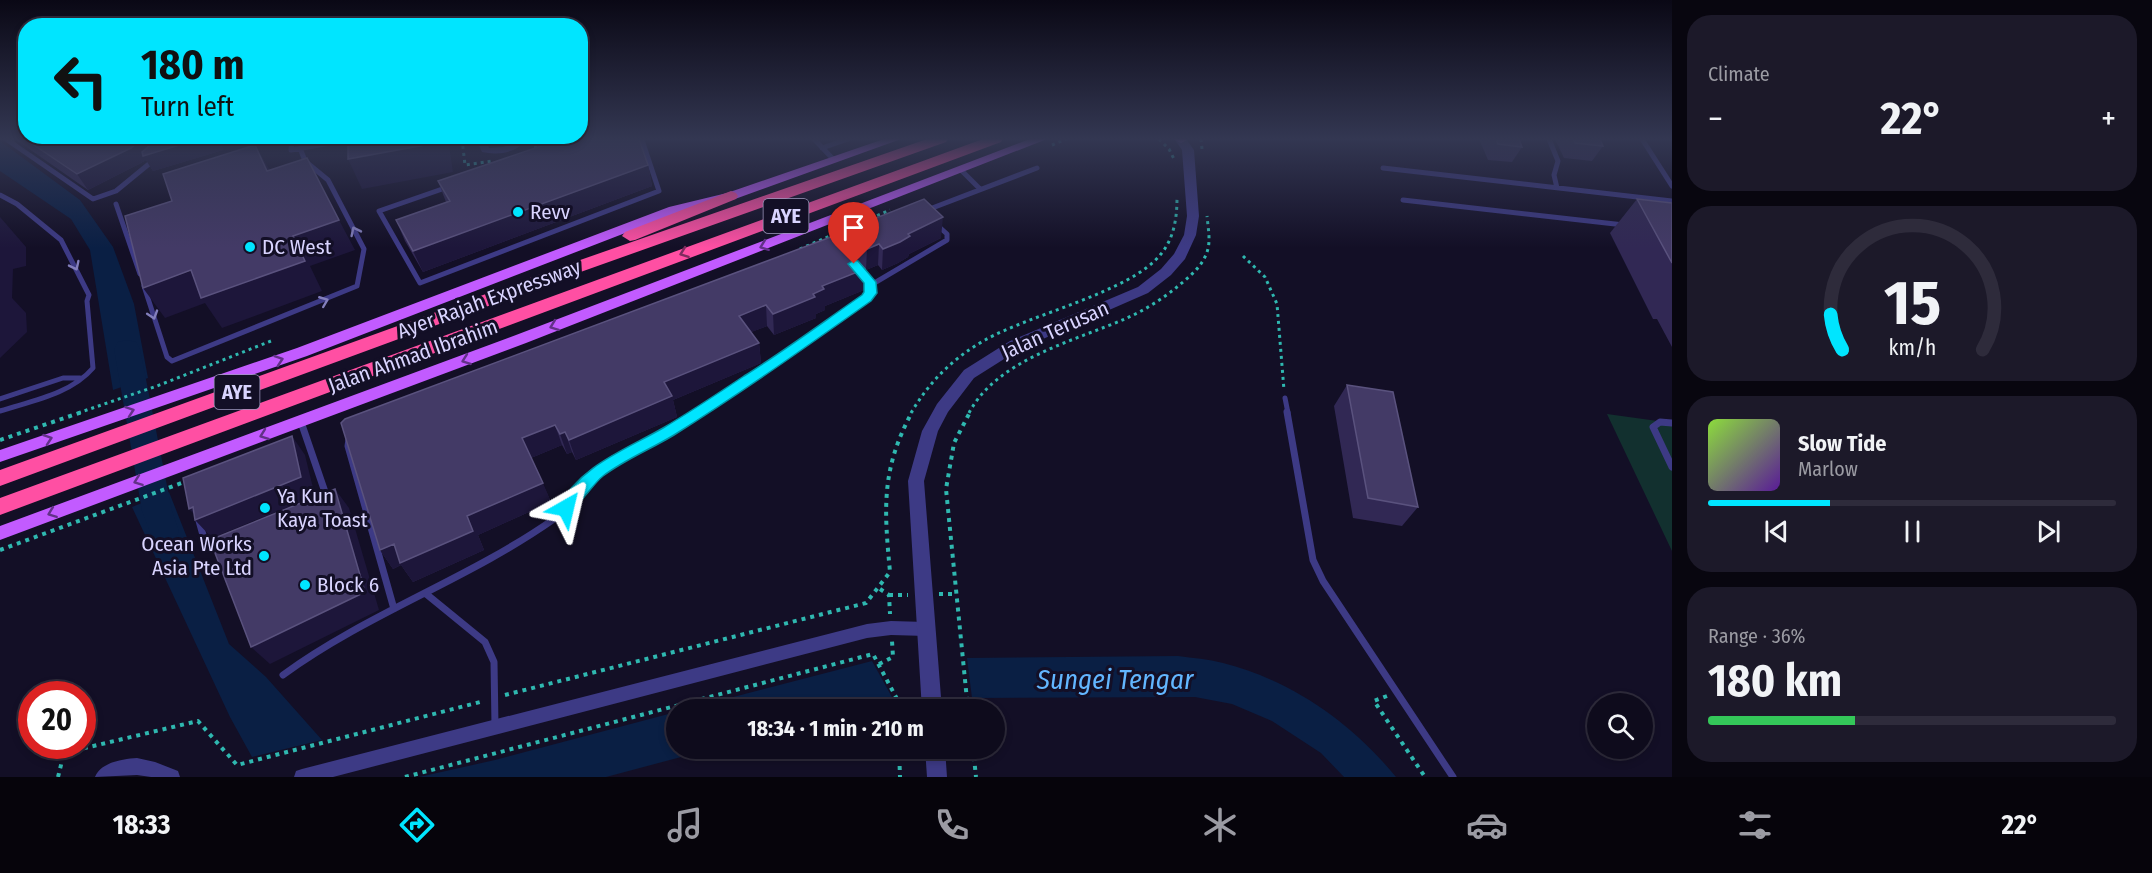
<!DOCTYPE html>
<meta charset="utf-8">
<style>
body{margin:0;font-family:"Fira Sans Condensed",sans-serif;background:#1c1929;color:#f1f3f6;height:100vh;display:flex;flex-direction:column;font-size:22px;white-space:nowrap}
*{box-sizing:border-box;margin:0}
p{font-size:20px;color:#9b9ba3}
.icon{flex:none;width:33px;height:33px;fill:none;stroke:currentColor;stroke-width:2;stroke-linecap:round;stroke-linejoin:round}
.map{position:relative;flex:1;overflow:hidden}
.side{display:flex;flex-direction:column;gap:15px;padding:15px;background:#08060f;width:480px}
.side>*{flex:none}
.guide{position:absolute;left:18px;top:18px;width:570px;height:126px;border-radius:24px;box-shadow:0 3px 9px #0003,0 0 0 2px #2e2b3b;background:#00e5ff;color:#111;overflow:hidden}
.controls{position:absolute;left:1587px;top:693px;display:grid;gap:12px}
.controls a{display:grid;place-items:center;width:66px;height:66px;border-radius:50%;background:#0e0b1c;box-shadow:0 3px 9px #0003,0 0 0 2px #2e2b3b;font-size:30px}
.speed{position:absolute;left:18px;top:681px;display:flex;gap:12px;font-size:30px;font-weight:700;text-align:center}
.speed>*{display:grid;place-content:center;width:78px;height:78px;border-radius:50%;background:#0e0b1c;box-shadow:0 3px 9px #0003,0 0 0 2px #2e2b3b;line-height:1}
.speed .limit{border:9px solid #d22;background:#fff;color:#111}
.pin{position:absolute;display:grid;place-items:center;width:51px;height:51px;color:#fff;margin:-62px -26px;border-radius:50% 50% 50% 0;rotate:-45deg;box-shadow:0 0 6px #0007}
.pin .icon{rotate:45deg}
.me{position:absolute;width:66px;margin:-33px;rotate:37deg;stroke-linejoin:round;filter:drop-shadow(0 0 4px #0008)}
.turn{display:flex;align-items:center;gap:21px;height:126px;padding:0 24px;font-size:27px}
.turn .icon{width:78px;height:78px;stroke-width:2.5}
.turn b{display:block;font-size:42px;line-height:51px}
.big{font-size:45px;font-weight:700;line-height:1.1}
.side .card{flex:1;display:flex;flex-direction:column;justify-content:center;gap:9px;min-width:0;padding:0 21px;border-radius:24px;background:#1c1929}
.side .dial{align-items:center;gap:0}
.dial svg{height:156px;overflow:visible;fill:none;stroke:#2e2b3b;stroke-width:7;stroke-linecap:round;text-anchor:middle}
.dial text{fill:#f1f3f6;stroke:none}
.song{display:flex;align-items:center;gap:18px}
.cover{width:72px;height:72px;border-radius:9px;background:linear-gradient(135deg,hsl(90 70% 55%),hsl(270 70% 35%))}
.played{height:6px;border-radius:3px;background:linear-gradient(90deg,#00e5ff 30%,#2e2b3b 30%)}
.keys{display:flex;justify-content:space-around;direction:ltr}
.heat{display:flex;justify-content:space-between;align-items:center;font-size:33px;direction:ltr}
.charge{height:9px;border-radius:4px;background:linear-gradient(90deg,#34c759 36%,#2e2b3b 0)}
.trip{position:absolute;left:666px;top:699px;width:339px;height:60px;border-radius:30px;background:#0e0b1c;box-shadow:0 3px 9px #0003,0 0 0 2px #2e2b3b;font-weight:700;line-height:60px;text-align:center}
.menu{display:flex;height:96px;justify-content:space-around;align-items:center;background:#06040b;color:#9b9ba3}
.menu .icon{width:42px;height:42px}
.menu .current{color:#00e5ff}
.menu b{font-size:27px;color:#f1f3f6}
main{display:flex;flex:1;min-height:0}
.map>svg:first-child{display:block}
</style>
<main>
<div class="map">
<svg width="1672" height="777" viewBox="0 0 1672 777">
<rect width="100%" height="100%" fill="#130f26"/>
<path fill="#12302f" d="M1607 414 1672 423V551Z"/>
<path fill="#0a1f44" d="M0 141 80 200 113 247 134 304 148 378 113 390 90 250 71 219 0 171Z
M169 492 229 644 266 677 322 740 252 757 230 717 132 507Z
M1178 656C1193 658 1208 659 1223 663 1291 680 1352 723 1396 777H1344L1321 753 1272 721 1232 704 1195 697 972 698 967 658Z
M872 661 893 699 856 709H687Z
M676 712V748L711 749 606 777H419L495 760Z"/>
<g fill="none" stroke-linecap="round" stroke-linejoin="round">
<path fill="#0a1f44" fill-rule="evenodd" d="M127 340 136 342 140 349 172 511 179 531 175 540 164 544 153 540 142 511 114 349 118 342Z"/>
<path stroke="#2fb8b0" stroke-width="3" stroke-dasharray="3 4" stroke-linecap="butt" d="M462 139 465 165 493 161
M534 139 536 149
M1159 139 1169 149 1174 159
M1201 139 1202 149
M1052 145 1066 139
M800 249 890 210
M1243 256 1265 277 1277 304 1284 390
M78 413 157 386 271 341
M911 413C929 382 953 358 985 340 1031 314 1131 292 1161 254 1174 238 1177 218 1177 198
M969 413C997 359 1075 341 1127 318 1145 310 1162 299 1177 287 1189 277 1202 267 1207 252 1211 241 1208 228 1207 216"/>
<path stroke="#2fb8b0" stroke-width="4" stroke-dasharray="4 5" stroke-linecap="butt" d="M0 440 82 412
M0 550 187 481
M880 589 889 595 890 614
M939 594H955
M889 595H908
M879 664 893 657 892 641
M505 695 866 603 890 572C884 508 881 470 912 412
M1387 696 1374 701 1425 777
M968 710 946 489 954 443 970 412
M899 748 900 777
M973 748 976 777
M58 777 64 753 198 721 237 765 484 701
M405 777 873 654 897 699V710"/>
<path stroke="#3d3a85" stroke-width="5" d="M6 139 93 199 116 191 155 159
M292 139 291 150 353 139
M814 139 834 160
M1549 139 1558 161 1554 175 1557 188
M1642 139 1672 186
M822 148 848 139
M1383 168 1672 201
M961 170 980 189
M448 187 379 211 420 283 659 191 642 140 633 142
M0 195 17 204 61 240 89 295 87 301 93 368C71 394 31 401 0 411
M1403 200 1624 225
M116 204 140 274
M927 210 1037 168
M871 285 947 240V234L937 225
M144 286 167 357 172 361 357 286 364 249 328 180 305 161 300 148
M1285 398 1288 413
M0 399 63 378H80
M697 413 866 298 871 293V285L859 269"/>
<path stroke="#3d3a85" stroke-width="7" d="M1287 412 1313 560 1323 581 1453 777
M301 422 325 492 322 498
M1672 423 1660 422 1653 427 1672 467
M349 439 348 446 394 609
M198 517 206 546 219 542
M425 593 485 642 494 662 495 726
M283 675C368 613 469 579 554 519 570 508 582 486 598 472L700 412"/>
<path fill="#3d3a85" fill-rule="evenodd" d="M476 139H486L489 148 503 147 513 143 514 139H524V142C514 154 496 155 482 152Z
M891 621 926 622 931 624 933 629 931 634 926 636 891 635 867 638 333 777H294L296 771 302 769 867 624Z
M137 758 155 762 178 771 180 777H151L137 775 95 777C101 762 123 759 137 758Z"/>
<path fill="#3d3a85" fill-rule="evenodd" d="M1186 139 1194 150 1199 216 1196 235 1185 259 1171 275 1148 293 1020 349 974 378 948 412 938 431 924 481 942 710H922L908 481 922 431 937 404 964 370 1010 341 1138 287 1161 269 1174 254 1184 235 1187 216 1182 150 1175 140Z
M925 748H945L947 777H927Z"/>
<path fill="#c25bff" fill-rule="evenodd" d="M884 139H901L735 199 677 213 307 356 0 462V450L297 348 669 207 727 193Z
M1030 139H1047L526 343 0 540V526L516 335Z
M1173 139H1186L1187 140 1181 143Z"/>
<path fill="#ff4fa3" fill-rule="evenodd" d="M927 139H948L946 142 575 274 0 486V470L563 266Z
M983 139H1003L1001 142 0 515V498Z
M731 191 736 193 738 196 736 199 635 240 630 241 622 236 625 232Z"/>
</g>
<path fill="#312854" d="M15 139H219L223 150 153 171 146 160 141 163 88 190Z
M1479 139H1519L1522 147 1512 162 1488 160Z
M1555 139H1600L1603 146 1592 161 1564 158Z
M648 165 652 186 423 272 405 241 396 220 446 202 438 181Z
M1637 199 1672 203V347L1657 319H1653L1610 233Z
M848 229 941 238 909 254 908 257 898 263 882 270 878 265 866 270 857 260 864 290 825 306V310L816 314V318L774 335 767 326 751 332 759 343 761 363 673 400 677 417 576 460 572 452 567 454 562 445 531 458 551 502 478 535 484 550 413 582 401 565 393 569 380 550 341 423 848 243Z
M1347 385 1418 507 1402 526 1353 518 1334 406Z"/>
<path fill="#1d163a" d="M142 139H219L223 150 153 171 146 160 141 163 88 190 77 174Z
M441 139H448L453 172 362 189 348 159Z
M255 145 272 174 267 171Z
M648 165 652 186 423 272 413 251Z
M0 217 26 247V266L13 269 12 298 26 313 27 332 0 358Z
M943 217 941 238 909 254 908 257 898 263 882 270 883 249 908 234Z
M339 220 355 250 310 266 322 291 222 328 205 303 165 318 143 288Z
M879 244 878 265 866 270 867 249Z
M857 253 856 272 865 269 864 290 825 306V310L816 314V318L774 335 773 314 822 286 851 255Z
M766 305 767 326 741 336 739 316Z
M759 343 761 363 673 400 677 417 576 460 569 440 664 382Z
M555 425 562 445 531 458 522 438Z
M565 432 572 452 567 454 560 434Z
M292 436 305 455 315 496 212 538 195 520 198 518 189 509Z
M543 483 551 502 478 535 484 550 413 582 401 565 393 569 380 550 467 516Z
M335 489 349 508 379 610 270 664 251 647Z"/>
<path fill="#433a66" stroke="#5a527e" stroke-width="1.5" d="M25 139H142L131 148 77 174Z
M157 139H199L143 156 142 152Z
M348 139H441V142L348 159Z
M565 139H639L648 165 413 251 396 220 450 201 438 181 556 141Z
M1496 139H1519L1522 147 1498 144Z
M1573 139H1600L1603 146 1575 143Z
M255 145 267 171 307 158 339 220 293 236 305 261 201 298 191 270 143 288 125 216 172 201 163 174Z
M924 199 943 217 908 234 910 236 900 242 883 249 879 244 867 249 848 229Z
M1637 199 1672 203V263Z
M839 234 857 253 851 255 865 269 822 286 824 289 813 294 815 297 773 314 766 305 739 316 759 343 664 382 672 396 569 440 565 432 560 434 555 425 522 438 543 483 467 516 473 531 400 563 394 544 380 550 341 423 345 419Z
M1347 385 1393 392 1418 507 1368 498Z
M292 436 301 477 195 520 193 507 189 509 183 478Z
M335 489 365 592 251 647 210 540Z"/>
<defs><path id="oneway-chevron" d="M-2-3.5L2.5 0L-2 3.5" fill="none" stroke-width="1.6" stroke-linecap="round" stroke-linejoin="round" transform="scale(1.5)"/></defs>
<g stroke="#837fbc">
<use href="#oneway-chevron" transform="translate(355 231) rotate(-116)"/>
<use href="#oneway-chevron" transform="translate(75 266) rotate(64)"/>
<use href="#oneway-chevron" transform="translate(324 301) rotate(-22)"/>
<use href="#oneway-chevron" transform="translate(153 315) rotate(72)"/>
</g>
<g stroke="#623188">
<use href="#oneway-chevron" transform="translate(764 246) rotate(159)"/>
<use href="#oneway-chevron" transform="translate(554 326) rotate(159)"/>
<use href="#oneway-chevron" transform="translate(279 360) rotate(-19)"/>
<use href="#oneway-chevron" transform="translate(466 360) rotate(160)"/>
<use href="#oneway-chevron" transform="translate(130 411) rotate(-19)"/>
<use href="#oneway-chevron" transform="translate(264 435) rotate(160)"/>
<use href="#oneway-chevron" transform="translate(48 439) rotate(-19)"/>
<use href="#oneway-chevron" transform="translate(138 481) rotate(160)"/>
<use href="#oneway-chevron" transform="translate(52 513) rotate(159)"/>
</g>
<use stroke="#7d2c5e" href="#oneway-chevron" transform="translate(684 253) rotate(160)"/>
<linearGradient id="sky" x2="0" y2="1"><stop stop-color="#0a0815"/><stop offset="0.56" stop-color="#333752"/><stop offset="1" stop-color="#333752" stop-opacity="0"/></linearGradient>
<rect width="1672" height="248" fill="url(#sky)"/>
<path fill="#00e5ff" stroke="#0095a6" stroke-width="1.5" d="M854 260 858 261 876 282 877 293 871 301C806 347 741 393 674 435 651 449 624 460 603 476 591 485 574 517 560 512L558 508C579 466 625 450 663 428 690 412 717 394 744 376 784 351 823 322 862 295L864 292V283L848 264Z"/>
<g fill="#00e5ff" stroke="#130f26" stroke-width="2">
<circle cx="518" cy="212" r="6"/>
<circle cx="250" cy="247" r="6"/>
<circle cx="265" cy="508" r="6"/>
<circle cx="264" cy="556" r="6"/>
<circle cx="305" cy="585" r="6"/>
</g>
<g text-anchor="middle" stroke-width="6" stroke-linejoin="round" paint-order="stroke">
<g fill="#130f26" stroke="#9e99be" stroke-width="1.5">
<rect x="763.5" y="199" width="45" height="34" rx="4.5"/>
<rect x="214.5" y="375" width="45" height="34" rx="4.5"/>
</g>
<g font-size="20" font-weight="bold" fill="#d9d4ff">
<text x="786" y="223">AYE</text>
<text x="237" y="399">AYE</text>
</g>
<g font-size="21" fill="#d9d4ff" stroke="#130f26" text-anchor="start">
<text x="530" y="219">Revv</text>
<text x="262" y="254">DC West</text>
<text x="277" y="503">Ya Kun<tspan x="277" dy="24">Kaya Toast</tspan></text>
<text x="252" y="551" text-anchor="end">Ocean Works<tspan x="252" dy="24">Asia Pte Ltd</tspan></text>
<text x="317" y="592">Block 6</text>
</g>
<g font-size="21" fill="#d9d4ff" stroke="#130f26">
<text transform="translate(489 299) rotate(-20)" y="7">Ayer Rajah Expressway</text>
<text transform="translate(1055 330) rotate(-24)" y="7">Jalan Terusan</text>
<text transform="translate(413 356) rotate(-20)" y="7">Jalan Ahmad Ibrahim</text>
</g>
<g font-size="27" font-style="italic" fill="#62b6ff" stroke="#130f26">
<text x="1115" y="689">Sungei Tengar</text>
</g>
</g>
</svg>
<div class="controls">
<a><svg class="icon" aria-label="search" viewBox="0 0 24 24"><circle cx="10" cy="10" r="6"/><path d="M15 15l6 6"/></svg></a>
</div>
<div class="speed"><div class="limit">20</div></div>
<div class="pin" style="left:854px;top:264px;background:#d93025"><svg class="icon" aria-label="arrive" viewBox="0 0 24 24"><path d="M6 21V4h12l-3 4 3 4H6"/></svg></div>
<svg class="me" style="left:566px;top:508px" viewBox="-20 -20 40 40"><path d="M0-17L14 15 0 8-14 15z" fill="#00e5ff" stroke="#fff" stroke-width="4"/></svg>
<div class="trip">18:34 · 1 min · 210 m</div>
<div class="guide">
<div class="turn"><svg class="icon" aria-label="left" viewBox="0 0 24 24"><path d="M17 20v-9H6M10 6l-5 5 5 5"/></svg><div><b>180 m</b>Turn left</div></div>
</div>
</div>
<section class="side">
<div class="card"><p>Climate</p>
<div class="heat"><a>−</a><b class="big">22°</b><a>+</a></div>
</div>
<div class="card dial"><svg viewBox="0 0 100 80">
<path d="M14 69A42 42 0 1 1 86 69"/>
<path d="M14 69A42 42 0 0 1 8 51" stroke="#00e5ff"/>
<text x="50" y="56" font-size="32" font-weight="700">15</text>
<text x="50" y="72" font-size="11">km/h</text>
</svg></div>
<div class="card">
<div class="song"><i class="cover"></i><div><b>Slow Tide</b><p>Marlow</p></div></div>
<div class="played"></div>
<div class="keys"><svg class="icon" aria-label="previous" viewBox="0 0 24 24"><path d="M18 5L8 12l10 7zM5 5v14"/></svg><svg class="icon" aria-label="pause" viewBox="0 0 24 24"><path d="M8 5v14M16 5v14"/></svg><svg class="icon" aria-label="next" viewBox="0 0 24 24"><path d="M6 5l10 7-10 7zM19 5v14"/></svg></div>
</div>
<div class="card"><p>Range · 36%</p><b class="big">180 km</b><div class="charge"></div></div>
</section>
</main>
<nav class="menu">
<b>18:33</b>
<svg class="icon current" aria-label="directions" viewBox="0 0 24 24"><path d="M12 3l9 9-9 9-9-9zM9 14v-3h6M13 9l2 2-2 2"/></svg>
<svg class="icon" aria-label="music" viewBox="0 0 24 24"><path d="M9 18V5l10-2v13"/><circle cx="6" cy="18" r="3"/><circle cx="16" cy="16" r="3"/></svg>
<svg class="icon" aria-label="phone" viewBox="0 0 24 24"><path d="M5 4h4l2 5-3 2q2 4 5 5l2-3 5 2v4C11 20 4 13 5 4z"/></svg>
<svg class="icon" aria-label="climate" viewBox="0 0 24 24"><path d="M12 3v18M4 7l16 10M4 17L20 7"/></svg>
<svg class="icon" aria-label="car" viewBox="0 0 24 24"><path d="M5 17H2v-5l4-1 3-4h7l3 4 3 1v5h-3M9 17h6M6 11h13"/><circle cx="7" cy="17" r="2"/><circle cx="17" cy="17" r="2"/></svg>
<svg class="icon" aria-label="filters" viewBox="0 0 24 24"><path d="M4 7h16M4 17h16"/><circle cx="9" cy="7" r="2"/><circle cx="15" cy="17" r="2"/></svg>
<b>22°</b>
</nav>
